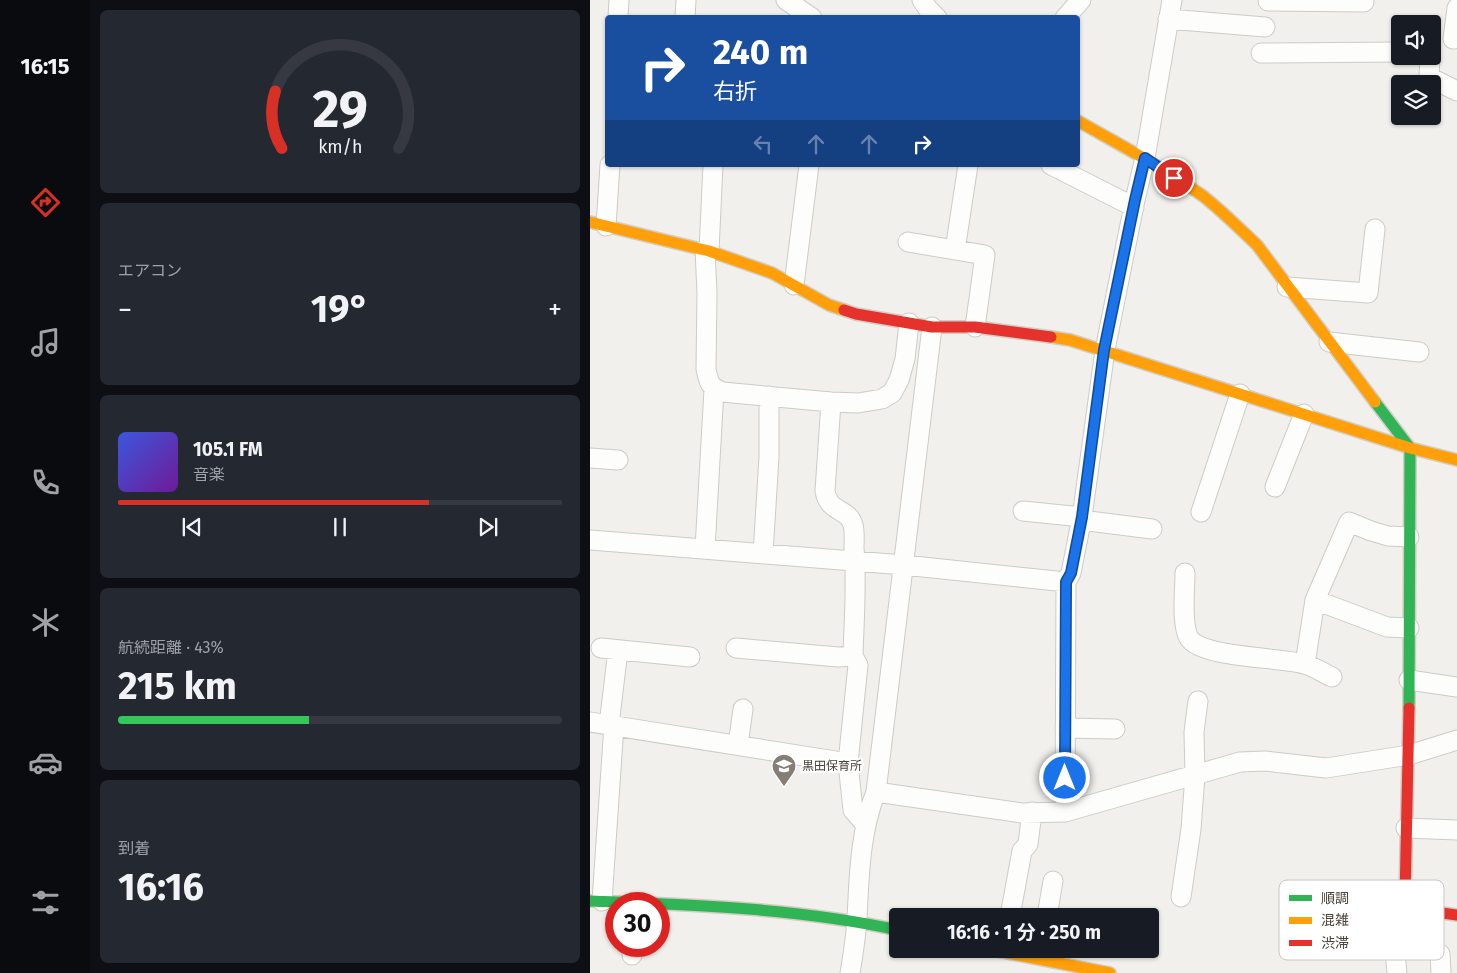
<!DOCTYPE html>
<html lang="ja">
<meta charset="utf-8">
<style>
body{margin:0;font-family:"Fira Sans","Noto Sans JP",sans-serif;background:#242831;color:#f1f3f6;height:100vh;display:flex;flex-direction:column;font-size:19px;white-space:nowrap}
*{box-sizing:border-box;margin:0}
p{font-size:16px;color:#9ea1a6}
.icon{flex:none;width:28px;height:28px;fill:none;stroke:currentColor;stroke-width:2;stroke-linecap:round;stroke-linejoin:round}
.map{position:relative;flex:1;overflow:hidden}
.panel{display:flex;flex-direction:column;gap:10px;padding:10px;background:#0d0f14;width:500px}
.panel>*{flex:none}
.top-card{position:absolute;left:15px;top:15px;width:475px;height:152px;border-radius:5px;box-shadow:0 1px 4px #0004;background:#1a4fa0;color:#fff;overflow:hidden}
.fabs{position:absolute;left:801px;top:15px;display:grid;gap:10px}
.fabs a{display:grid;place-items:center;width:50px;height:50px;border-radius:5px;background:#171b24;box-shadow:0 1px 4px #0004;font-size:25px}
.speed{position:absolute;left:15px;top:892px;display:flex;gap:10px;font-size:25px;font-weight:700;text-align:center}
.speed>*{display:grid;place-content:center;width:65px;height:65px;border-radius:50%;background:#171b24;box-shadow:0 1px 4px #0004;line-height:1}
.speed .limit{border:8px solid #d22;background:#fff;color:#111}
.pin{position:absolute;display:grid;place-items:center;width:42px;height:42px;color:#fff;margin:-21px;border:2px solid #fff;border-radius:50%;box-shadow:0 1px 5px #0007}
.me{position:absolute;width:55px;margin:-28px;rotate:0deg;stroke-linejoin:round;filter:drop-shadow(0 0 4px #0008)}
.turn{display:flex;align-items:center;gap:18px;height:105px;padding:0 25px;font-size:22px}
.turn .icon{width:65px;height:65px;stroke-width:2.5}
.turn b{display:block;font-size:35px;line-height:42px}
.lanes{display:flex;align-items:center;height:48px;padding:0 25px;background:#0003;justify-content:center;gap:25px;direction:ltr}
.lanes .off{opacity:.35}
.big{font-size:38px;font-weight:700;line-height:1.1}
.panel .tile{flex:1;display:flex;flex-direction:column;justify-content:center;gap:8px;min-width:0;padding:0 18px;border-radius:8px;background:#242831}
.panel .dial{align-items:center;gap:0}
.dial svg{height:130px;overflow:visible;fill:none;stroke:#363941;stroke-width:7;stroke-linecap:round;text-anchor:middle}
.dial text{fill:#f1f3f6;stroke:none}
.song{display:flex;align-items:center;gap:15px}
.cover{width:60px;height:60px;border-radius:8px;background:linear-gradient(135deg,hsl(230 70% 55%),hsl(280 70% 35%))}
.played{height:5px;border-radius:2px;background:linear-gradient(90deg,#d93025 70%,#363941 70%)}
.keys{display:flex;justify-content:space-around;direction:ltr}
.heat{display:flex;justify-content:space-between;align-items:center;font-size:28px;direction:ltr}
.charge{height:8px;border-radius:4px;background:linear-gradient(90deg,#34c759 43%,#363941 0)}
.trip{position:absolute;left:299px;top:908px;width:270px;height:50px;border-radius:5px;background:#171b24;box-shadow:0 1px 4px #0004;font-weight:700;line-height:50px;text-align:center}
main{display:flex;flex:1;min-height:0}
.tab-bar{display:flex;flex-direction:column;width:90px;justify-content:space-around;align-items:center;background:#090b0e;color:#9ea1a6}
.tab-bar .icon{width:35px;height:35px}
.tab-bar .selected{color:#d93025}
.tab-bar b{font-size:22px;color:#f1f3f6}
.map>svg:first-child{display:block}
</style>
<main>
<nav class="tab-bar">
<b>16:15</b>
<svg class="icon selected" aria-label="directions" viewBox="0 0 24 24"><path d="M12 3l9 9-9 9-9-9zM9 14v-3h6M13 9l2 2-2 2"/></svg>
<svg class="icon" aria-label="music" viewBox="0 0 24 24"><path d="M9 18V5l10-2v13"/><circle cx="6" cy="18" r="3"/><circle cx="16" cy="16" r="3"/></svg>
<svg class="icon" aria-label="phone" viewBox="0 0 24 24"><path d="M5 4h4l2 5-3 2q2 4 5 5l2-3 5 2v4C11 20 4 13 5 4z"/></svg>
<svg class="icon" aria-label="climate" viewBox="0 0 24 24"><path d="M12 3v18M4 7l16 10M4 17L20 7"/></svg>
<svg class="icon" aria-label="car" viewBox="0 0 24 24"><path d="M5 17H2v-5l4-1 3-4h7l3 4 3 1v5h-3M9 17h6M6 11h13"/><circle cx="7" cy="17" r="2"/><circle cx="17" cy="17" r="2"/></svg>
<svg class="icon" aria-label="filters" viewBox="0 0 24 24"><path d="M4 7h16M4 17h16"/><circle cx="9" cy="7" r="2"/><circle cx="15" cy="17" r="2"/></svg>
</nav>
<section class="panel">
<div class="tile dial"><svg viewBox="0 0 100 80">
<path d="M14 69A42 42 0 1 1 86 69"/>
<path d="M14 69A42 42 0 0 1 10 34" stroke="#d93025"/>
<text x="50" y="56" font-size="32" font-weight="700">29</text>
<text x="50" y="72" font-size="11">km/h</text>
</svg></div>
<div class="tile"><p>エアコン</p>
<div class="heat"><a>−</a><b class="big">19°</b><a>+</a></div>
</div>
<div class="tile">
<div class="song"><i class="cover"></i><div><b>105.1 FM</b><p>音楽</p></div></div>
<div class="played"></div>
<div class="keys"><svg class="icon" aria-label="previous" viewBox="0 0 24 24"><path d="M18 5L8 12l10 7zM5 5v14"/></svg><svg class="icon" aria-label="pause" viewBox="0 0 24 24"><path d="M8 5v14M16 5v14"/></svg><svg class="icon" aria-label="next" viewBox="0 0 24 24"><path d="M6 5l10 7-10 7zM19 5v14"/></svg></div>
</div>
<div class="tile"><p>航続距離 · 43%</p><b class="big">215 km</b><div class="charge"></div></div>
<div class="tile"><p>到着</p><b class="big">16:16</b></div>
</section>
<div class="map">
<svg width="867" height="973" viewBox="0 0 867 973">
<rect width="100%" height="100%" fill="#f2f0ec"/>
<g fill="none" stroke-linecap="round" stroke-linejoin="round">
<defs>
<path id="street" d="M196 0 222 18
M332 0 338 9 347 18
M678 1 774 2
M28 18 29 0
M95 18 96 0
M475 18 491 0
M578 19 675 27
M863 39 867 8
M671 53 810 52
M840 56 839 77 867 91
M461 165 544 207
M16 226 20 165
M318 242 395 255 385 327
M115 249 117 293 116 369C119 383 119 386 132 392L241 402 268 403 292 399 302 393 309 380 315 359 319 323
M365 250 378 165
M119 251 123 165
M204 285 219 165
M697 287 778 293 785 229
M739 342 829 352
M0 458 28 460
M685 487 714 414
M433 511 492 517
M611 512 650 394
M491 520 562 529
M0 540 314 565 476 582
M115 549 124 389
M173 554 179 457V396
M595 573C595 589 591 625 599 638 612 658 690 657 714 664 723 666 733 673 742 677
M725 600 797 627 819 628
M11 648 100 657
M146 648 248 657 263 656
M715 664 725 600 759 522 781 531 798 536 819 537
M819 680 867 687
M0 722 258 763 268 665 263 656C264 620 267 584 264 548 264 540 265 532 263 525 258 507 239 514 235 491L241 402
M19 725 28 650
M475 728 525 729
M148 745 153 709
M258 763 263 810 276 825
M286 792 432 813 475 812 650 762 675 761 736 768 819 755 867 740
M475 812 476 582 481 573 492 517 515 350 545 200 555 158 582 0
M816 828 867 830
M591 897 601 829 605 775 604 732 608 701
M12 901 24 725
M420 916 432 851 438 844 442 812
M457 916 463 881
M42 946V955
M850 954 851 973
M260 973C263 955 266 937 267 919 269 877 270 831 286 792L342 327
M807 973 802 920 818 906"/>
<path id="fast" d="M785 402 820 448 819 708
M0 901C104 905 206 908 308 930"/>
<path id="slow" d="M488 121C530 145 574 168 613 196 632 211 649 228 667 245L785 402
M0 222 119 251 182 273 239 305 254 310
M461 337 480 340 820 448 867 460
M397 949 520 973"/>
<path id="jam" d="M254 310 266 314 342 327H385L461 337
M819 708 815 899 817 904 823 909 867 915"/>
</defs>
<use href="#street" stroke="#cecbc6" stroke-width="21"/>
<use href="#fast" stroke="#d2cdc3" stroke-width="14"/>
<use href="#slow" stroke="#d2cdc3" stroke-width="14"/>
<use href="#jam" stroke="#d2cdc3" stroke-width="14"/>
<use href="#street" stroke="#fdfdfc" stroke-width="19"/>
<use href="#fast" stroke="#30b455" stroke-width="11"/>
<use href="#slow" stroke="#ff9f0a" stroke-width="11"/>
<use href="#jam" stroke="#e5322d" stroke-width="11"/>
</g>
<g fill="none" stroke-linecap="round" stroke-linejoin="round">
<defs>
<path id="route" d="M475 778 476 582 481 573 492 517 514 350 545 200 555 158 584 178"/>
</defs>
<use href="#route" stroke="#114b97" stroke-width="12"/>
<use href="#route" stroke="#1a73e8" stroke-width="9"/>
</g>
<defs>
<symbol id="school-pin" viewBox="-11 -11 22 30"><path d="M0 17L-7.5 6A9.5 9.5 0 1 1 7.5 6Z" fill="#857e76" stroke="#fff"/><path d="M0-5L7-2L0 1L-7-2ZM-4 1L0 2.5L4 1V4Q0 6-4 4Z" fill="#fff"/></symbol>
</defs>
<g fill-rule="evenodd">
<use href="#school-pin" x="180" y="752" width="28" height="38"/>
</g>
<g text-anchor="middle" stroke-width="4.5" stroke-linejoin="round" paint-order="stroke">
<g font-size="12" fill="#4a4137" stroke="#fff" text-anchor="start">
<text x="212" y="770">黒田保育所</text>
</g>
</g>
<rect x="689" y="880" width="165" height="80" rx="8" fill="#fff" stroke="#c9c6c3" stroke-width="1"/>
<rect x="699" y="895" width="23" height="6" fill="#30b455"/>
<rect x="699" y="917" width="23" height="7" fill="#ff9f0a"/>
<rect x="699" y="940" width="23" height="6" fill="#e5322d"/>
<g font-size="14" fill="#4a4137">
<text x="731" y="903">順調</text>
<text x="731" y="925">混雑</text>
<text x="731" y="948">渋滞</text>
</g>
</svg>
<div class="fabs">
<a><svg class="icon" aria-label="sound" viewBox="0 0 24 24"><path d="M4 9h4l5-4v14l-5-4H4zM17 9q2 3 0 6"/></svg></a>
<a><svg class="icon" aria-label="layers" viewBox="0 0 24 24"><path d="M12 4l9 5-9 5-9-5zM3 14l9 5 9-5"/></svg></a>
</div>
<div class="speed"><div class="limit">30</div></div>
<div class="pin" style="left:584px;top:178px;background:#d93025"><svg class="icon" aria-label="arrive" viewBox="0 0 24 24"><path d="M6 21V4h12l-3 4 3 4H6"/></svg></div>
<svg class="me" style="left:475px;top:778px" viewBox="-20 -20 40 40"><circle r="17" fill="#1a73e8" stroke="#fff" stroke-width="3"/><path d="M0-11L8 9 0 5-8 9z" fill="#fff"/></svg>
<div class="trip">16:16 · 1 分 · 250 m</div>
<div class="top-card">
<div class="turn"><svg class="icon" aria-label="right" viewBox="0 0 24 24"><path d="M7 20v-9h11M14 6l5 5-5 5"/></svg><div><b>240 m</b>右折</div></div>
<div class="lanes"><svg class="icon off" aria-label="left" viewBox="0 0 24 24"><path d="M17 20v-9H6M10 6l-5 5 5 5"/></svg><svg class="icon off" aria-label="ahead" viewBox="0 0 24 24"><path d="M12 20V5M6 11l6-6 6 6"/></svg><svg class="icon off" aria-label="ahead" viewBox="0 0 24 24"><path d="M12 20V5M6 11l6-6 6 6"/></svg><svg class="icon" aria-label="right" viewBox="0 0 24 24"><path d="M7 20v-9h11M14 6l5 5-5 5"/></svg></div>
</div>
</div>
</main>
